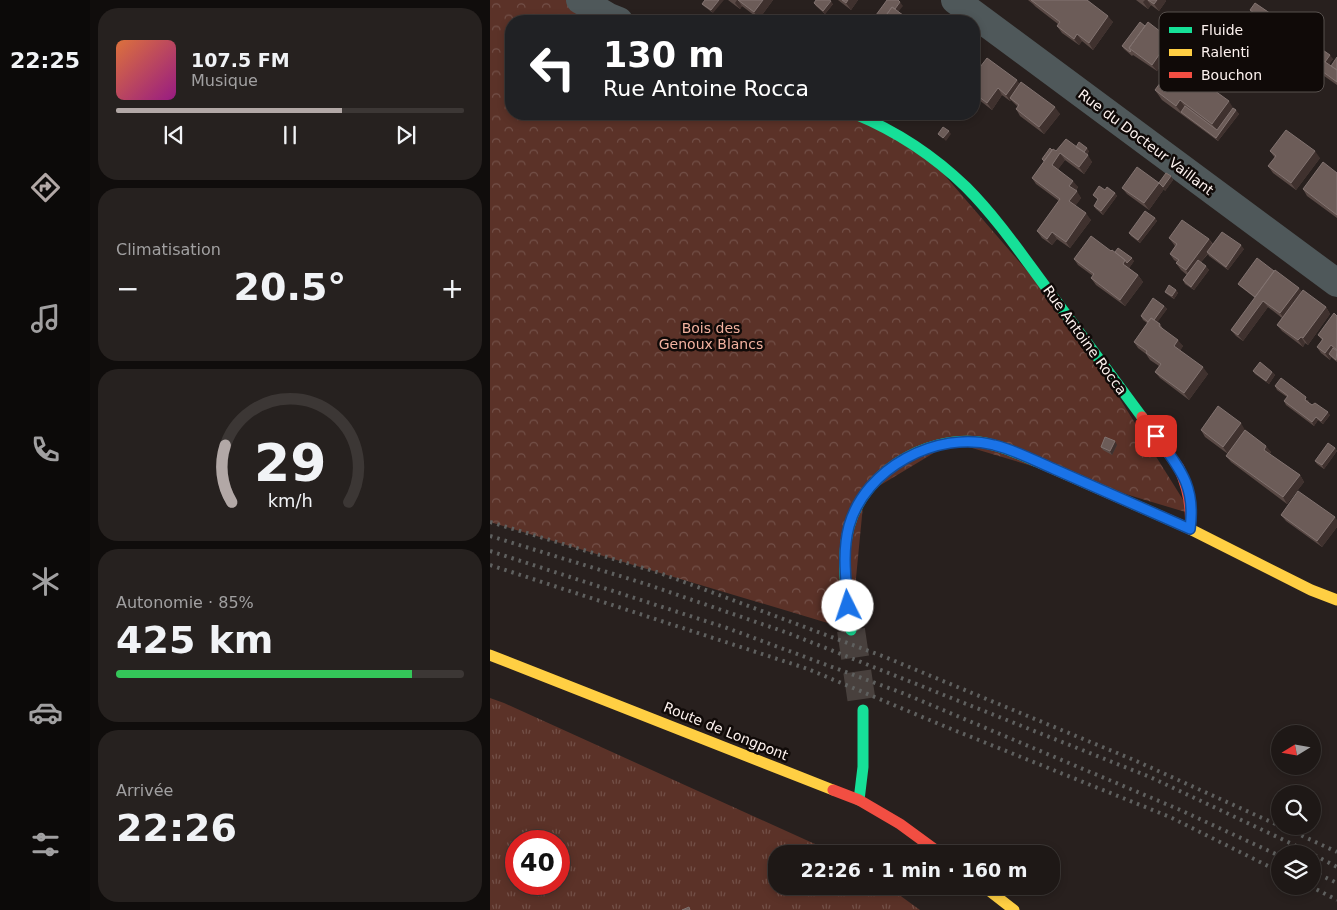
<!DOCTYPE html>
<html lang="fr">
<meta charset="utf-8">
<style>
body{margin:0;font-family:"DejaVu Sans",sans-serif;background:#26211f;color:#f1f3f6;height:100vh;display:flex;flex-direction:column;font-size:19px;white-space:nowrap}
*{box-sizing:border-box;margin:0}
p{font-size:16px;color:#a1a0a1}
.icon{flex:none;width:28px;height:28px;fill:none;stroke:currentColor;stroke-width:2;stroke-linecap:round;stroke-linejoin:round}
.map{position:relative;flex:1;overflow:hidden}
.panel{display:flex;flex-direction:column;gap:8px;padding:8px;background:#100d0c;width:400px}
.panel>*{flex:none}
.hud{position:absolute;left:15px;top:15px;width:475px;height:105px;border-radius:20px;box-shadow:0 2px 8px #0003,0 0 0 1px #3c3735;background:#202124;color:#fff;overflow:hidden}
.needle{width:32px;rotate:259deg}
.tools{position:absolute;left:781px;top:725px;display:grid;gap:10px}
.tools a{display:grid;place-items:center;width:50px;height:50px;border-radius:50%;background:#1e1816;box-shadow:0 2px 8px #0003,0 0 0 1px #3c3735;font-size:25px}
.speed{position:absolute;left:15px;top:830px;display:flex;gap:10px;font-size:25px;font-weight:700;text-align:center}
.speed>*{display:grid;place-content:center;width:65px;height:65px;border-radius:50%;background:#1e1816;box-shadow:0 2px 8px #0003,0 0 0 1px #3c3735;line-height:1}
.speed .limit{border:8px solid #d22;background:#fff;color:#111}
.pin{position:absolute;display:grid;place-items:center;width:42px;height:42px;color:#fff;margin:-21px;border-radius:10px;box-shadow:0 2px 8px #0006}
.me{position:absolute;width:55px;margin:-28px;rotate:356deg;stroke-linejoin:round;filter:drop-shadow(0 0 4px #0008)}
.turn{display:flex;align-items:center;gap:18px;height:105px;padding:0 15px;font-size:22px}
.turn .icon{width:65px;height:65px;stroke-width:2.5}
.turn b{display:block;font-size:35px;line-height:42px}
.big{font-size:38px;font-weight:800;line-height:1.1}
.panel .tile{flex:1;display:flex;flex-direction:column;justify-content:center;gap:8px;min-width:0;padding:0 18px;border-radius:20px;background:#26211f}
.panel .dial{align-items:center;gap:0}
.dial svg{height:130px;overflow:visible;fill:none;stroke:#3c3735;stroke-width:7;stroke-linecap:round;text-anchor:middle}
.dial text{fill:#f1f3f6;stroke:none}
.song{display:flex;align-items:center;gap:15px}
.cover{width:60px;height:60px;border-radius:8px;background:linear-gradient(135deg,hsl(20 70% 55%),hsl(310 70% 35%))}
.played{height:5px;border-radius:2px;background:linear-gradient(90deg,#b2a8a6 65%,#3c3735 65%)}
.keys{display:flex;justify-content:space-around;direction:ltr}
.heat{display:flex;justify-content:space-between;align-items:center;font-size:28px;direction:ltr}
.charge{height:8px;border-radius:4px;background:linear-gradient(90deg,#34c759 85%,#3c3735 0)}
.trip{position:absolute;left:278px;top:845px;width:292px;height:50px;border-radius:20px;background:#1e1816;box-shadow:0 2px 8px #0003,0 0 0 1px #3c3735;font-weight:800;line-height:50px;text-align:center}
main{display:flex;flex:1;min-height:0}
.dock{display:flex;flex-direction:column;width:90px;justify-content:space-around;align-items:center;background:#0c0a09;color:#a1a0a1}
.dock .icon{width:35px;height:35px}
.dock .current{color:#b2a8a6}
.dock b{font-size:22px;color:#f1f3f6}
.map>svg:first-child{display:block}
</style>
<main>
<nav class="dock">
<b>22:25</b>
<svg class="icon current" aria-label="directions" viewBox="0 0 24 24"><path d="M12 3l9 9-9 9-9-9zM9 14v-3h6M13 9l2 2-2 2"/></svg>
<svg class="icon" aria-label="music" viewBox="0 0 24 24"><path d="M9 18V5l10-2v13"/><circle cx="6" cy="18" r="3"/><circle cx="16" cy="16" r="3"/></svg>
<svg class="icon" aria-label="phone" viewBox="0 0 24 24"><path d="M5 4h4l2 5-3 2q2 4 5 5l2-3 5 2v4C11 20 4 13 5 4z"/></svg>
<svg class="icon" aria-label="climate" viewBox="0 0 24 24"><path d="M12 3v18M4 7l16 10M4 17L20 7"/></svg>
<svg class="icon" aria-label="car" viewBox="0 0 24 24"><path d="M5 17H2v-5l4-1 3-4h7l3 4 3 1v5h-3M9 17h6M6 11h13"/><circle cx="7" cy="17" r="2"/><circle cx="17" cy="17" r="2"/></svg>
<svg class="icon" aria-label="filters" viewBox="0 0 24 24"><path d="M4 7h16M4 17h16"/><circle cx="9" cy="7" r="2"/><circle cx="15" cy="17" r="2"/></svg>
</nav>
<section class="panel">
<div class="tile">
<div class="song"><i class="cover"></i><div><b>107.5 FM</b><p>Musique</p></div></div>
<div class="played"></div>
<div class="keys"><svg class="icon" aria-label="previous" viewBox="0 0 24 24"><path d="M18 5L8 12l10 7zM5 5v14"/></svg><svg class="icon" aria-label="pause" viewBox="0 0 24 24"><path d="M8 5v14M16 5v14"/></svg><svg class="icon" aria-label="next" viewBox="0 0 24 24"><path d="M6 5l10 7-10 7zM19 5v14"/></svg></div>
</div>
<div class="tile"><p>Climatisation</p>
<div class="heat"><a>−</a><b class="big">20.5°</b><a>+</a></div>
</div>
<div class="tile dial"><svg viewBox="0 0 100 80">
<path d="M14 69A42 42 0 1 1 86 69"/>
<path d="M14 69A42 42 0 0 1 10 34" stroke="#b2a8a6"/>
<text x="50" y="56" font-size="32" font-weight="700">29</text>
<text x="50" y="72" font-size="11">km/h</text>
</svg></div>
<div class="tile"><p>Autonomie · 85%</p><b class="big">425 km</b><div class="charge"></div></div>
<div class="tile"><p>Arrivée</p><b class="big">22:26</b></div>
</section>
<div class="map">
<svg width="847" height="910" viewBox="0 0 847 910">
<defs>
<pattern id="grass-tufts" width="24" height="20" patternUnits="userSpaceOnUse" patternTransform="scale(1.25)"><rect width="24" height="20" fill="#5b3228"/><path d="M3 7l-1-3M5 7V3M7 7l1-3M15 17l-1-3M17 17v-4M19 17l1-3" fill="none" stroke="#735048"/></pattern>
<pattern id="forest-crowns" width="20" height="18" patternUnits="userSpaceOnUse" patternTransform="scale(1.25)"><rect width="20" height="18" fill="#5b3228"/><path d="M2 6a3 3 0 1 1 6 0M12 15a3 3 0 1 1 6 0" fill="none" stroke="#735048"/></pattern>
</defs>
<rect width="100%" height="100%" fill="#28201e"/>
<path fill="url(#grass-tufts)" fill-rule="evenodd" d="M0 698 14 703 347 854H286V886H397L430 910H0ZM26 841H69V884H26Z"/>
<path fill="url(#forest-crowns)" d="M0 0H90L129 21H21V114H365L438 156 583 324 702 514 462 442 374 495 361 630 0 522Z"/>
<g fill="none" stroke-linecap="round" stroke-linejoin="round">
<path stroke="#48403d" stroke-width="28" stroke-dasharray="28 14" stroke-linecap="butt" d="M361 630 373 710"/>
<path stroke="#4f585a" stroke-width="28" d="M90 0 119 17 129 21
M465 0 847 283"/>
<path stroke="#16e098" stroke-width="11" d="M365 114C406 131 444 156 476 187 508 219 534 258 561 294 591 335 622 376 652 417
M361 630C357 597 350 560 359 527 374 473 434 436 489 442 511 445 531 455 550 463
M369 800 373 767V710"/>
<path stroke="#ffcf43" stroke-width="11" d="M550 463 700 529 821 590 847 600
M0 655 343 790
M493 886 524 910"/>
<path stroke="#f24e42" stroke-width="11" d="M652 417 689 468C698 488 702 507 700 529
M343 790 369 800 410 824 451 854"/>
<path stroke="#5f605f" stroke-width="4" stroke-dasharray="2.5 5" stroke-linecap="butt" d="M0 522 170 573 395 657 644 760 790 826
M0 536 156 584 298 633 660 777 815 850 847 867
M0 551 237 628 415 694 688 809 790 856
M0 565 318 669 449 724 680 817 790 872
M791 826 847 852
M822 871 847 883
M820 886 847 900"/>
</g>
<path fill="#5a4a46" d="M215 0 223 13 215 7 212 4Z
M238 0H283L269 19 252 6 250 9Z
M348 0H368L361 10Z
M538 0H597L623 22 603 50 592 41 589 45 572 33 567 26 568 24 546 7 543 4Z
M646 0H675L676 1 669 11 661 5 658 9Z
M324 3 343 4 335 14 326 6Z
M760 10 790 21 784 29 762 14Z
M655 26 680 39 685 46 667 71 643 55 642 56 634 49 632 46Z
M738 29 748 40 716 85 743 108 749 114 728 141 672 100 665 90Z
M782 38 843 59 839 64 841 66 847 57V85L784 41Z
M484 68 487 71 530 84 570 114 554 134 530 116 526 109 528 107 521 100 520 101 512 95 502 110 484 96Z
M586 147 599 151 597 155 602 162 594 174 575 160 568 169 588 187 586 191 591 198 585 206 601 220 580 248 567 239 562 245 552 238 547 231 569 201 546 184 542 178 554 162 552 159 562 150 566 151Z
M780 151 830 158 806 190 783 173 778 166 785 158Z
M847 173V218L817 196 813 189Z
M681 176 683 180 675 191 674 189 659 210 637 194 632 188 669 183Z
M615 190 625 193 627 196 613 215 606 209 604 206 608 200 603 195Z
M665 218 667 221 650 243 641 236 639 233Z
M679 238 719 239 723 244 754 249 738 270 719 256 718 254 711 262 719 270 704 290 695 284 693 280 697 275 691 270 686 263 687 262 684 260 680 254 685 246Z
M621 251 644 261 639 268 648 275 653 282 635 306 606 285 601 278 603 276 588 265 584 259Z
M748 284 812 291 836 307 840 314 818 345 815 343 813 347 792 331 787 325 792 318 778 307 753 341 746 336 741 330 765 298 751 287Z
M686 290 688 293 684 299 678 295 675 292Z
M674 306 677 309 667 322 670 324 673 329 693 346 690 350 718 374 699 400 670 378 665 372 669 366 660 360 656 354 648 348 644 342 657 323 653 320 651 316Z
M847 316V362L841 357 840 360 831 353 827 347 832 340 828 335Z
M763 371 782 372 785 375 779 384 765 374Z
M785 386 819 401 818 402 822 405 840 415 833 424 828 420 824 426 796 405 794 401 797 397 787 390Z
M711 430H755L781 452 780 454 810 475 814 482 797 504 741 462 736 456 738 454 715 437Z
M627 445 622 455 613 450 611 447Z
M845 448 847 451 834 469 827 464 825 461Z
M791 515 847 520V527L832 547 796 521Z"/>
<path fill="#3f312e" d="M229 0H234L223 13 221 10Z
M247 0H248L252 6 250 9 245 3Z
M273 0H283L269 19 264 12Z
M358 0H368L361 10 356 3Z
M655 0H657L661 5 658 9 653 2Z
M667 0H675L676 1 669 11 664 4Z
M341 1 343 4 335 14 333 11Z
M410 2 413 6 401 21H396Z
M618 16 623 22 603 50 599 43Z
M787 18 790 21 784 29 782 26Z
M738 29 745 38 746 37 748 40 740 51 738 48 740 51 734 59 728 49 731 39Z
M587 34 592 41 589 45 584 39Z
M680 39 685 46 667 71 662 65Z
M725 47 731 56 732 55 734 59 713 88 707 78 708 70 716 59 723 69V68L719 61 721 52Z
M840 55 843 59 837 67 835 63Z
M527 80 531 86 520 98 521 100 520 101 516 95Z
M508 88 512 95 502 110 497 103Z
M690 100 697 110 691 112 686 106Z
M739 101 745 111 729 133 722 124Z
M565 107 570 114 554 134 549 127Z
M746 110 749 114 728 141 726 138Z
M459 131 461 134 456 141 453 138Z
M597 148 599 151 595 157 593 153Z
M825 151 830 158 806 190 801 183Z
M570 153 575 160 567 171 562 165Z
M598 155 602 162 594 174 589 167Z
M681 176 683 180 675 191 673 187Z
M583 181 588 187 584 193 579 186Z
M669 183 674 189 659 210 654 203Z
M587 191 591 198 584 208 579 201Z
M625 193 627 196 613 215 611 211Z
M596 213 601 220 580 248 576 242Z
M665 218 667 221 650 243 648 240Z
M562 232 567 239 562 245 557 239Z
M719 239 723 246 700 277 696 270Z
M751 245 754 249 738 270 736 267Z
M642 258 644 261 640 267 637 263Z
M635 260 640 267 637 270 633 264Z
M716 266 719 270 704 290 701 287Z
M648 275 653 282 635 306 630 300Z
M809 288 814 294 795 320 790 313Z
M686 290 688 293 684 299 682 296Z
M773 301 778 307 753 341 748 335Z
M674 306 677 309 664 327 661 324Z
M836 307 840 314 818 345 813 338Z
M811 337 815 343 813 347 808 340Z
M688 340 693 346 689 353 684 346Z
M841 345 845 352 839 354 841 357 840 360 835 353Z
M713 367 718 374 699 400 694 393Z
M782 372 785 375 779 384 776 381Z
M838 412 840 415 833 424 831 421Z
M826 417 828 420 824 426 822 422Z
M751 423 755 430 738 454 733 447Z
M625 441 627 445 622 455 620 451Z
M776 446 781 452 778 456 774 450Z
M845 448 847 451 834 469 832 465Z
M810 475 814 482 797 504 793 497Z
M845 517 847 520V527L832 547 827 541Z"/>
<path fill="#6c5c58" stroke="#827370" d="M215 0H229L221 10 212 4Z
M248 0H273L264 12Z
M326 0H339L341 1 333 11 324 3Z
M352 0H358L356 3Z
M397 0H408L410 2 405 9 402 7 392 21H387L390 17 386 15Z
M541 0H597L618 16 599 43 587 34 584 39 567 26 570 22Z
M658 0H667L664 4Z
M765 3 787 18 782 26 760 10Z
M402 7 421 21 423 18 427 21H392Z
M720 15 738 29 731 39 734 41 728 49 725 47 721 52 724 54 719 61 716 59 708 70 711 72 707 78 739 101 722 124 690 100 686 106 665 90Z
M419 16 422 19 421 21 417 18Z
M348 18 352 21H346Z
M650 22 655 26 639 48 641 51 640 52 632 46Z
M658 22 680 39 662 65 639 48Z
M824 44 840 55 835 62 819 51Z
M816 49 847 70V82L811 56Z
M847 57V70L841 66Z
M497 58 527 80 516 95 508 88 497 103 484 93V68L487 71Z
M531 82 565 107 549 127 526 109 529 105 520 98Z
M695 106 727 130 743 108 746 110 726 138 691 112Z
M453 127 459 131 453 138 448 134Z
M796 130 825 151 801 183 778 166 786 156 780 151Z
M576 139 598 155 589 167 570 153 562 165 583 181 579 186 587 191 579 201 596 213 576 242 562 232 557 239 547 231 570 199 542 178 563 149 566 151Z
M589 142 597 148 594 152 586 147Z
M560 148 562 150 554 161 552 159Z
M833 162 847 173V215L813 189Z
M647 167 669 183 654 203 632 188Z
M676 173 681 176 673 187 669 183 668 184Z
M609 186 615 190 617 187 625 193 611 211 604 206 608 199 603 195Z
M655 211 665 218 648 240 639 233Z
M692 220 719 239 696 270 686 263 689 260 680 254 687 244 679 238Z
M732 232 751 245 736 267 717 252Z
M601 236 621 251 622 250 635 260 633 264 648 275 630 300 601 278 604 274 584 259Z
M628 248 642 258 637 263 635 260 625 252Z
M767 258 784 271 765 297 748 284Z
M708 260 716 266 701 287 693 280Z
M785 270 809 288 790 313 773 301 748 335 741 330Z
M679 285 686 290 682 296 675 292Z
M813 290 836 307 813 338 811 337 808 340 787 325Z
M663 298 674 306 664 320 661 318 658 322 651 316Z
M844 313 847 316V350L841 345 835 353 827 347 833 339 828 335Z
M661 318 670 324 669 326 688 340 684 346 713 367 694 393 665 372 671 364 656 353 657 351 644 342Z
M843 348 847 351 846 360 839 354Z
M770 362 782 372 776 381 763 371Z
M791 378 816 397 815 400 822 405 825 403 838 412 831 421 826 417 822 422 794 401 798 396 785 386Z
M728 406 751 423 733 447 711 430Z
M755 430 776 446 774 450 810 475 793 497 736 456Z
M615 437 625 441 620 451 611 447Z
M838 443 845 448 832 465 825 461Z
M808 491 845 517 827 541 791 515Z
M199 907 200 910H192Z"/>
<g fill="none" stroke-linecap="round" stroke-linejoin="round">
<defs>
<path id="route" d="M358 606C356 579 352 553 359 526 375 468 447 430 504 445 525 450 545 461 564 469 610 489 655 509 700 529 706 486 690 469 666 436"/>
</defs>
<use href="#route" stroke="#114b97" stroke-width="12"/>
<use href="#route" stroke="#1a73e8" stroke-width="9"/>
</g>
<g text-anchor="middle" stroke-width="5" stroke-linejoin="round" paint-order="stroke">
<g font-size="14" fill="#fdf2ef" stroke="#100a08">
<text transform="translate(656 142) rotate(37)" y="5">Rue du Docteur Vaillant</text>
<text transform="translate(595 340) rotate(54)" y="5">Rue Antoine Rocca</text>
<text transform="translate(236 731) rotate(22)" y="5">Route de Longpont</text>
</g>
<g font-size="14" fill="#f3b2a0" stroke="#100a08">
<text x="221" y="333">Bois des<tspan x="221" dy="16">Genoux Blancs</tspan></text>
</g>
</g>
<rect x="669" y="12" width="165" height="80" rx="8" fill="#100a08" stroke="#57504d" stroke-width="1"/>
<rect x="679" y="27" width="23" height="6" fill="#16e098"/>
<rect x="679" y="49" width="23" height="7" fill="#ffcf43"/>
<rect x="679" y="72" width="23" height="6" fill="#f24e42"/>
<g font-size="14" fill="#fdf2ef">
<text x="711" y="35">Fluide</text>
<text x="711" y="57">Ralenti</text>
<text x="711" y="80">Bouchon</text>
</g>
</svg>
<div class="tools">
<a><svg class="needle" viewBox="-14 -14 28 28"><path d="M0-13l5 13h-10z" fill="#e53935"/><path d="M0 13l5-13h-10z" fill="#a1a0a1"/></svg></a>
<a><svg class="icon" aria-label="search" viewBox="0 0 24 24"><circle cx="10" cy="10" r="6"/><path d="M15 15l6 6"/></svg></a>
<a><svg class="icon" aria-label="layers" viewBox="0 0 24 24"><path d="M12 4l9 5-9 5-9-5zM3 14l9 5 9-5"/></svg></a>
</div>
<div class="speed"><div class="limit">40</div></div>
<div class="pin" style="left:666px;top:436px;background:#d93025"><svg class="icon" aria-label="arrive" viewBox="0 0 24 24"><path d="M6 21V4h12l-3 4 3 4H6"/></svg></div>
<svg class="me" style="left:358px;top:606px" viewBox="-20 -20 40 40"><circle r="19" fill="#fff"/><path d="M0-13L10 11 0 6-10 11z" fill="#1a73e8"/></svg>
<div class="trip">22:26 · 1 min · 160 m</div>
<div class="hud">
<div class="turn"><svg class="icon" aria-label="left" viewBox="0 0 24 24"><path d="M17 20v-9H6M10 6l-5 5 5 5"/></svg><div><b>130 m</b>Rue Antoine Rocca</div></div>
</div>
</div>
</main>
